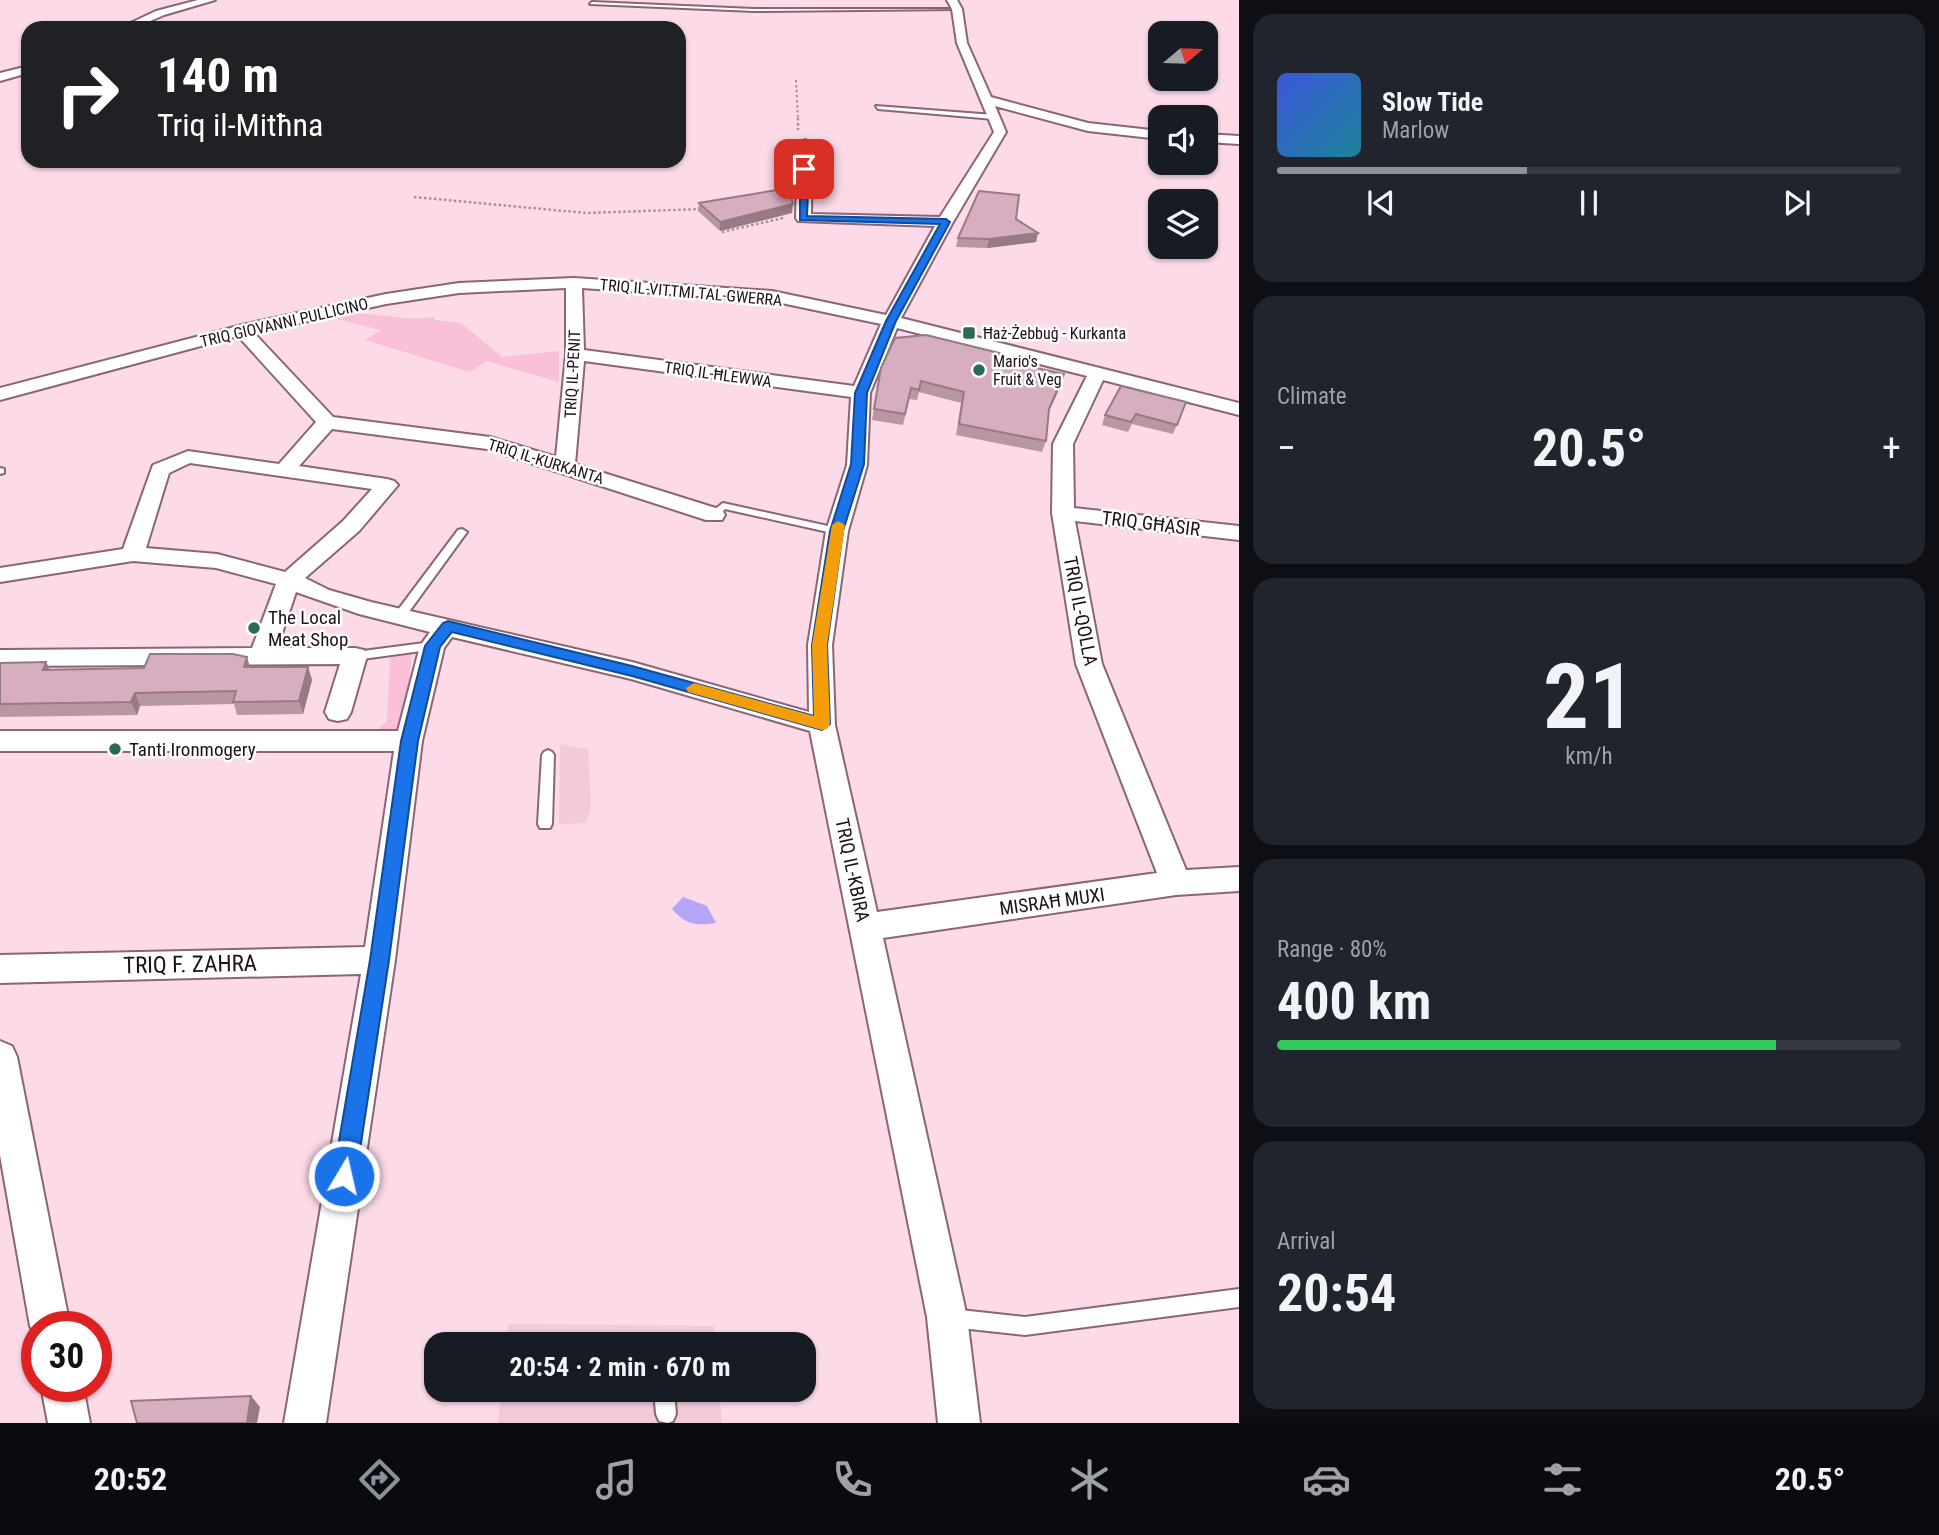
<!DOCTYPE html>
<meta charset="utf-8">
<style>
body{margin:0;font-family:"Roboto Condensed",sans-serif;background:#20242c;color:#f1f3f6;height:100vh;display:flex;flex-direction:column;font-size:26px;white-space:nowrap}
*{box-sizing:border-box;margin:0}
p{font-size:23px;color:#9ea1a6}
.icon{flex:none;width:38px;height:38px;fill:none;stroke:currentColor;stroke-width:2;stroke-linecap:round;stroke-linejoin:round}
.map{position:relative;flex:1;overflow:hidden}
.panel{display:flex;flex-direction:column;gap:14px;padding:14px;background:#0d0f14;width:700px}
.panel>*{flex:none}
.hud{position:absolute;left:21px;top:21px;width:665px;height:147px;border-radius:21px;box-shadow:0 2px 5px #0004;background:#202124;color:#fff;overflow:hidden}
.needle{width:46px;rotate:71deg}
.tools{position:absolute;left:1148px;top:21px;display:grid;gap:14px}
.tools a{display:grid;place-items:center;width:70px;height:70px;border-radius:14px;background:#171b24;box-shadow:0 2px 5px #0004;font-size:35px}
.speed{position:absolute;left:21px;top:1311px;display:flex;gap:14px;font-size:35px;font-weight:700;text-align:center}
.speed>*{display:grid;place-content:center;width:91px;height:91px;border-radius:50%;background:#171b24;box-shadow:0 2px 5px #0004;line-height:1}
.speed .limit{border:10px solid #d22;background:#fff;color:#111}
.pin{position:absolute;display:grid;place-items:center;width:60px;height:60px;color:#fff;margin:-30px;border-radius:14px;box-shadow:0 4px 10px #0006}
.me{position:absolute;width:77px;margin:-38px;rotate:9deg;stroke-linejoin:round;filter:drop-shadow(0 0 5px #0008)}
.turn{display:flex;align-items:center;gap:24px;height:147px;padding:0 21px;font-size:32px}
.turn .icon{width:91px;height:91px;stroke-width:2.5}
.turn b{display:block;font-size:49px;line-height:60px}
.big{font-size:52px;font-weight:700;line-height:1.1}
.panel .card{flex:1;display:flex;flex-direction:column;justify-content:center;gap:10px;min-width:0;padding:0 24px;border-radius:21px;background:#20242c}
.panel .dial{align-items:center;gap:0}
.dial b{font-size:91px;line-height:1}
.song{display:flex;align-items:center;gap:21px}
.cover{width:84px;height:84px;border-radius:10px;background:linear-gradient(135deg,hsl(230 70% 55%),hsl(190 70% 35%))}
.played{height:7px;border-radius:4px;background:linear-gradient(90deg,#8c9099 40%,#363941 40%)}
.keys{display:flex;justify-content:space-around;direction:ltr}
.heat{display:flex;justify-content:space-between;align-items:center;font-size:38px;direction:ltr}
.charge{height:10px;border-radius:5px;background:linear-gradient(90deg,#34c759 80%,#363941 0)}
.trip{position:absolute;left:424px;top:1332px;width:392px;height:70px;border-radius:21px;background:#171b24;box-shadow:0 2px 5px #0004;font-weight:700;line-height:70px;text-align:center}
.dock{display:flex;height:112px;justify-content:space-around;align-items:center;background:#090b0e;color:#9ea1a6}
.dock .icon{width:49px;height:49px}
.dock .selected{color:#8c9099}
.dock b{font-size:32px;color:#f1f3f6}
main{display:flex;flex:1;min-height:0}
.map>svg:first-child{display:block}
</style>
<main>
<div class="map">
<svg width="1239" height="1423" viewBox="0 0 1239 1423">
<rect width="100%" height="100%" fill="#fddae8"/>
<path fill="#f2cada" d="M560 744 588 749 591 807 586 823 559 824Z
M508 1324 714 1326 715 1344H506Z
M501 1390H719L722 1423H498Z"/>
<path fill="#f9c0d8" d="M356 313 416 319 434 317 435 320 461 323 502 357 559 351V382L487 361 470 372 365 340 381 330 329 317Z
M412 653 404 730 389 738 374 733 387 721 390 658Z"/>
<path fill="#b4a5f8" d="M683 897 707 906 716 923C696 926 686 925 672 909Z"/>
<g fill="none" stroke-linecap="round" stroke-linejoin="round">
<defs>
<path id="lane" d="M592 2 754 9H959L754 11 590 4Z
M876 106 994 115 997 117 994 119 878 109Z
M0 468 4 469V473L0 474Z
M723 503 837 528 842 531 837 534 725 509 718 517H710V513Z
M462 529 467 532 403 620H395L393 617 395 614 458 530Z
M432 642 438 646 436 649 355 660 349 656 355 652Z
M548 750 552 752 554 755 552 824 550 828H540L538 824 542 755 544 752Z
M1239 1289V1307L1025 1335 951 1327 944 1325 942 1318 944 1311 951 1309 1025 1317Z
M491 1390H636L633 1397 626 1400H501L494 1397Z
M654 1390H674L676 1414 673 1421 668 1423 659 1421 656 1414Z"/>
<path id="street" d="M198 0H215L164 15 134 28H120L156 11Z
M947 0H957L962 9 967 43 991 97 1088 123 1160 131V139L1088 131 995 106 1006 132 953 222 901 318 1239 403V415L1103 380 1073 444 1074 508 1239 526V540L1075 521 1102 664 1186 870 1239 867V891L1176 895 883 938 967 1317 980 1423H938L927 1317 810 731 631 679 452 637 444 648 422 741 395 960 326 1423H284L361 974 0 983V955L365 947 394 751H0V731H398L420 646 430 632 359 614 296 592 277 648H355L364 650 367 656 351 712 347 719 338 721 329 719 325 712 340 664 0 666V650L252 648 276 584 216 568 133 561 0 582V568L123 549 153 465 188 451 279 464 316 422 238 336 0 400V388L242 325 386 294 459 283 574 278 772 291 886 315 935 226 798 221 796 218 798 144 805 140 812 144 811 214 940 217 994 132 957 43 952 9ZM566 288V354L556 457 490 437 333 417 254 333 386 304 459 293ZM582 288 772 301 881 324 854 386 584 350ZM897 328 1087 376 1053 444 1052 513 1076 664 1157 873 877 912 835 725 832 645 848 531 867 465 870 393ZM584 361 851 397 847 465 826 531 808 645 809 712 632 662 371 602 329 590 305 578 359 531 398 485 394 481 387 479 299 466 332 429 487 449 706 520H722L725 515 722 510 575 464ZM190 463 372 489 343 521 285 572 217 554 146 548 169 473Z
M28 66V73L0 81V73Z
M1206 134 1239 136V144L1206 142Z
M0 1041 12 1046 17 1057 70 1326H37V1341L30 1326 0 1155Z
M41 1386H83L90 1423H48Z"/>
</defs>
<use href="#lane" stroke="#8b6575" stroke-width="4"/>
<use href="#street" stroke="#8b6575" stroke-width="4"/>
<path stroke="#aa8f9a" stroke-width="2" stroke-dasharray="2.5 2.5" stroke-linecap="butt" d="M796 80 798 120"/>
<path stroke="#aa8f9a" stroke-width="2.5" stroke-dasharray="2.5 2.5" stroke-linecap="butt" d="M798 118V130
M414 197 586 213 703 209
M722 232 783 218"/>
<use href="#lane" fill="#fff" fill-rule="evenodd"/>
<use href="#street" fill="#fff" fill-rule="evenodd"/>
</g>
<path fill="#b996a4" d="M699 203 792 213 720 231 698 211Z
M1016 219 1038 233 1036 242 987 248 956 247 958 238Z
M999 353 997 359 1064 374 1061 385 1048 413 1046 441 1042 452 956 435 961 403 919 392 917 400 909 399 903 425 872 420 881 368Z
M1186 402 1173 434 1132 424 1128 432 1102 425 1105 415Z
M46 662 50 669 250 667H308L312 680 303 714 237 715 234 704 140 706 137 715 0 717V663Z"/>
<path fill="#967a86" d="M793 204 792 213 720 231V222Z
M1038 233 1036 242 987 248 989 239Z
M1064 374 1061 385 1045 420 1049 409Z
M247 657 251 670 244 667Z
M46 662 52 676 43 670Z
M308 667 312 680 303 714 299 701Z
M135 693 140 706 137 715 131 702Z
M251 1396 260 1407 257 1423H247Z"/>
<path fill="#d7aebf" stroke="#967a86" stroke-width="2" d="M789 188 793 204 720 222 699 203Z
M979 191 1019 195 1016 219 1038 233 989 239 958 238Z
M926 335 999 353 995 359 1064 374 1049 409 1046 441 959 424 964 392 921 381 919 390 911 388 905 414 874 409 881 368 895 338Z
M1121 386 1186 402 1177 425 1136 414 1131 422 1105 415Z
M150 654H233L247 657 244 667H308L299 701 233 702 236 691 135 693 131 702 0 704V663L46 662 43 670 144 668Z
M251 1396 247 1423H137L131 1401Z"/>
<path fill="#1a73e8" stroke="#114b97" stroke-width="2" d="M804 167 809 169 807 216 946 219 950 222 896 321 867 393 864 464 843 531 827 645 830 724 822 730 632 676 452 632 440 647 418 741 389 960 356 1176 352 1184 344 1187 336 1184 333 1176 370 960 401 741 425 646 443 623 448 621 632 666 814 716 812 645 830 531 851 464 855 393 886 321 940 224 800 220V169Z"/>
<path fill="#f59e0b" d="M838 521 845 525 827 645 830 724 827 729 822 730 688 692 686 688 694 683 814 716 812 645 832 525Z"/>
<g fill="#2a6a58" stroke="#fff" stroke-width="2.5">
<rect x="962" y="326" width="14" height="14" rx="3.5"/>
<circle cx="979" cy="370" r="7"/>
<circle cx="254" cy="628" r="7"/>
<circle cx="115" cy="749" r="7"/>
</g>
<g text-anchor="middle" stroke-width="5" stroke-linejoin="round" paint-order="stroke">
<g font-size="16" fill="#1e1016" stroke="#fff">
<text transform="translate(691 292) rotate(5)" y="6">TRIQ IL-VITTMI TAL-GWERRA</text>
<text transform="translate(284 322) rotate(-13)" y="6">TRIQ GIOVANNI PULLICINO</text>
<text transform="translate(572 374) rotate(-87)" y="6">TRIQ IL-PENIT</text>
<text transform="translate(718 374) rotate(8)" y="6">TRIQ IL-ĦLEWWA</text>
<text transform="translate(546 461) rotate(17)" y="6">TRIQ IL-KURKANTA</text>
</g>
<g font-size="16" fill="#1e1016" stroke="#fff" text-anchor="start">
<text x="983" y="339">Ħaż-Żebbuġ - Kurkanta</text>
<text x="993" y="367">Mario's<tspan x="993" dy="18">Fruit &amp; Veg</tspan></text>
</g>
<g font-size="19" fill="#1e1016" stroke="#fff">
<text transform="translate(1151 523) rotate(7)" y="7">TRIQ GĦASIR</text>
<text transform="translate(1081 611) rotate(79)" y="7">TRIQ IL-QOLLA</text>
<text transform="translate(853 870) rotate(78)" y="7">TRIQ IL-KBIRA</text>
<text transform="translate(1052 901) rotate(-8)" y="7">MISRAĦ MUXI</text>
</g>
<g font-size="19" fill="#1e1016" stroke="#fff" text-anchor="start">
<text x="268" y="624">The Local<tspan x="268" dy="22">Meat Shop</tspan></text>
<text x="129" y="756">Tanti Ironmogery</text>
</g>
<g font-size="23" fill="#1e1016" stroke="#fff">
<text transform="translate(190 964) rotate(-1)" y="8">TRIQ F. ZAHRA</text>
</g>
</g>
</svg>
<div class="tools">
<a><svg class="needle" viewBox="-14 -14 28 28"><path d="M0-13l5 13h-10z" fill="#e53935"/><path d="M0 13l5-13h-10z" fill="#9ea1a6"/></svg></a>
<a><svg class="icon" aria-label="sound" viewBox="0 0 24 24"><path d="M4 9h4l5-4v14l-5-4H4zM17 9q2 3 0 6"/></svg></a>
<a><svg class="icon" aria-label="layers" viewBox="0 0 24 24"><path d="M12 4l9 5-9 5-9-5zM3 14l9 5 9-5"/></svg></a>
</div>
<div class="speed"><div class="limit">30</div></div>
<div class="pin" style="left:804px;top:169px;background:#d93025"><svg class="icon" aria-label="arrive" viewBox="0 0 24 24"><path d="M6 21V4h12l-3 4 3 4H6"/></svg></div>
<svg class="me" style="left:344px;top:1176px" viewBox="-20 -20 40 40"><circle r="17" fill="#1a73e8" stroke="#fff" stroke-width="3"/><path d="M0-11L8 9 0 5-8 9z" fill="#fff"/></svg>
<div class="trip">20:54 · 2 min · 670 m</div>
<div class="hud">
<div class="turn"><svg class="icon" aria-label="right" viewBox="0 0 24 24"><path d="M7 20v-9h11M14 6l5 5-5 5"/></svg><div><b>140 m</b>Triq il-Mitħna</div></div>
</div>
</div>
<section class="panel">
<div class="card">
<div class="song"><i class="cover"></i><div><b>Slow Tide</b><p>Marlow</p></div></div>
<div class="played"></div>
<div class="keys"><svg class="icon" aria-label="previous" viewBox="0 0 24 24"><path d="M18 5L8 12l10 7zM5 5v14"/></svg><svg class="icon" aria-label="pause" viewBox="0 0 24 24"><path d="M8 5v14M16 5v14"/></svg><svg class="icon" aria-label="next" viewBox="0 0 24 24"><path d="M6 5l10 7-10 7zM19 5v14"/></svg></div>
</div>
<div class="card"><p>Climate</p>
<div class="heat"><a>−</a><b class="big">20.5°</b><a>+</a></div>
</div>
<div class="card dial"><b>21</b><p>km/h</p></div>
<div class="card"><p>Range · 80%</p><b class="big">400 km</b><div class="charge"></div></div>
<div class="card"><p>Arrival</p><b class="big">20:54</b></div>
</section>
</main>
<nav class="dock">
<b>20:52</b>
<svg class="icon selected" aria-label="directions" viewBox="0 0 24 24"><path d="M12 3l9 9-9 9-9-9zM9 14v-3h6M13 9l2 2-2 2"/></svg>
<svg class="icon" aria-label="music" viewBox="0 0 24 24"><path d="M9 18V5l10-2v13"/><circle cx="6" cy="18" r="3"/><circle cx="16" cy="16" r="3"/></svg>
<svg class="icon" aria-label="phone" viewBox="0 0 24 24"><path d="M5 4h4l2 5-3 2q2 4 5 5l2-3 5 2v4C11 20 4 13 5 4z"/></svg>
<svg class="icon" aria-label="climate" viewBox="0 0 24 24"><path d="M12 3v18M4 7l16 10M4 17L20 7"/></svg>
<svg class="icon" aria-label="car" viewBox="0 0 24 24"><path d="M5 17H2v-5l4-1 3-4h7l3 4 3 1v5h-3M9 17h6M6 11h13"/><circle cx="7" cy="17" r="2"/><circle cx="17" cy="17" r="2"/></svg>
<svg class="icon" aria-label="filters" viewBox="0 0 24 24"><path d="M4 7h16M4 17h16"/><circle cx="9" cy="7" r="2"/><circle cx="15" cy="17" r="2"/></svg>
<b>20.5°</b>
</nav>
